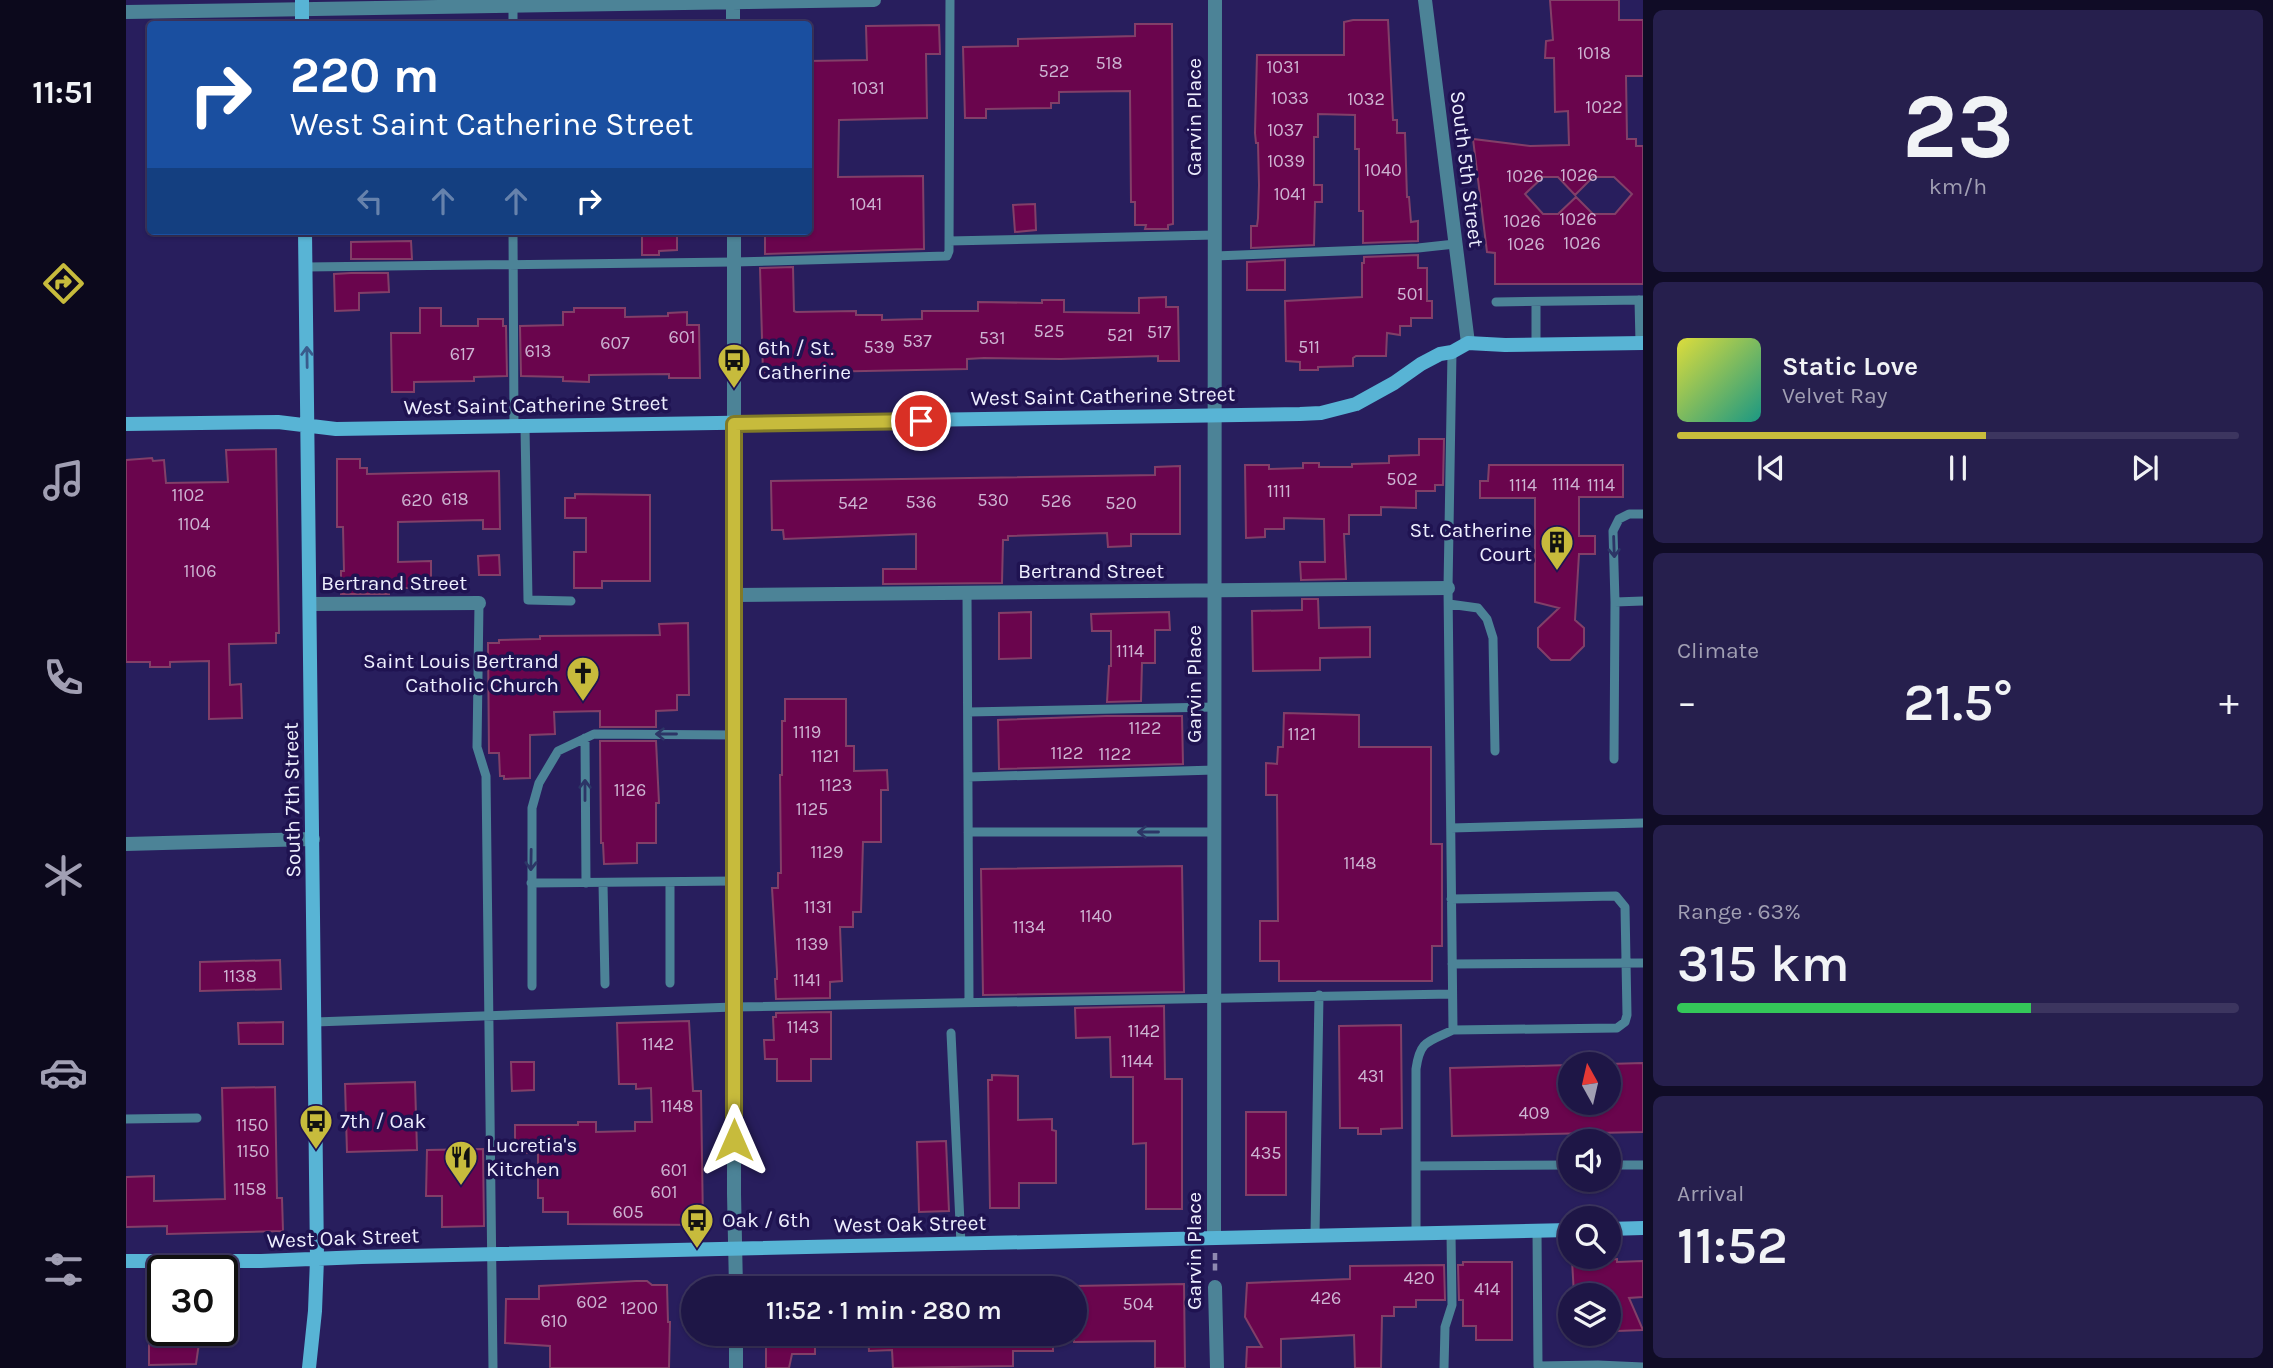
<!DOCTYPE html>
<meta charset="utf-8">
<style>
body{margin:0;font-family:Karla,sans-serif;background:#261f4d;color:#f1f3f6;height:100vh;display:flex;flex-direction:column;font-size:26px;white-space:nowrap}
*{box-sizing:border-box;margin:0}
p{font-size:23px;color:#a19fb3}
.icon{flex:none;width:38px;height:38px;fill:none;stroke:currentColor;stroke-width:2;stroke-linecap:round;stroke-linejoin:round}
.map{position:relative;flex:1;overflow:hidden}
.side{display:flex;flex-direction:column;gap:10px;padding:10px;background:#100c26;width:630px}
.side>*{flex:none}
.guide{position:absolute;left:21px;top:21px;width:665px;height:214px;border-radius:7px;box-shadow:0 2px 5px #0004,0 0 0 2px #3c355f;background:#1a4fa0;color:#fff;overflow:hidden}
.needle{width:46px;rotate:352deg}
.tools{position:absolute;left:1432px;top:1052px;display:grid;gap:14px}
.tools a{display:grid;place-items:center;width:63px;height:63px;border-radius:50%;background:#1e1646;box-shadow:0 2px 5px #0004,0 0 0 2px #3c355f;font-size:35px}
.speed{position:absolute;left:21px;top:1255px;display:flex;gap:14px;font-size:35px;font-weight:700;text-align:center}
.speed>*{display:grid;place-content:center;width:91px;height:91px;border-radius:50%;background:#1e1646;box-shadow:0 2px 5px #0004,0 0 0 2px #3c355f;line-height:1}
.speed .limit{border:4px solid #111;border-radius:10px;background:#fff;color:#111}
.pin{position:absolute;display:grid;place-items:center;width:60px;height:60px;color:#fff;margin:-30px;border:4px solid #fff;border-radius:50%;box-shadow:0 2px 7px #0007}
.me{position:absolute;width:77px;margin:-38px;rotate:0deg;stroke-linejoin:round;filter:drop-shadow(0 0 5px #0008)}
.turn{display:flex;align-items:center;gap:24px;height:147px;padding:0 28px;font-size:32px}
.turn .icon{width:91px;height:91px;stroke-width:2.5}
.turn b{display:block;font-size:49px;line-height:60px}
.lanes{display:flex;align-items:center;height:66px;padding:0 28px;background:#0003;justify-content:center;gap:35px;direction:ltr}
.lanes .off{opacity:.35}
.big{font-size:52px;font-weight:600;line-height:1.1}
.side .widget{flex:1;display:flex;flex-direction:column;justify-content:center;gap:10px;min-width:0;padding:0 24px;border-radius:10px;background:#261f4d}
.side .dial{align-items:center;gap:0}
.dial b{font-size:91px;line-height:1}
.song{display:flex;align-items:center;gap:21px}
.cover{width:84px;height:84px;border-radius:10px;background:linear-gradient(135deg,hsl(60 70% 55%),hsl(170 70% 35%))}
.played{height:7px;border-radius:4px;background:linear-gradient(90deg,#c7bb3c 55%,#3c355f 55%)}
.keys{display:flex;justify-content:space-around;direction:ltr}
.heat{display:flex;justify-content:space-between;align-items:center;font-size:38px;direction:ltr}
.charge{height:10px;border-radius:5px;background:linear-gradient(90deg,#34c759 63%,#3c355f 0)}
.trip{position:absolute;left:555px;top:1276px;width:406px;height:70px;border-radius:35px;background:#1e1646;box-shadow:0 2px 5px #0004,0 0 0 2px #3c355f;font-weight:600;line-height:70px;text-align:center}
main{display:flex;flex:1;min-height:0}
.tabs{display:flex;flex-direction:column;width:126px;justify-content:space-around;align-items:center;background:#0c091c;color:#a19fb3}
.tabs .icon{width:49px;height:49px}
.tabs .on{color:#c7bb3c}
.tabs b{font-size:32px;color:#f1f3f6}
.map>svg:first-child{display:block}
</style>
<main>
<nav class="tabs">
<b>11:51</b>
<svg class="icon on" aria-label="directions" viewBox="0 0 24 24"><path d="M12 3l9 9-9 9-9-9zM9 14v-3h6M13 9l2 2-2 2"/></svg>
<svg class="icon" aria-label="music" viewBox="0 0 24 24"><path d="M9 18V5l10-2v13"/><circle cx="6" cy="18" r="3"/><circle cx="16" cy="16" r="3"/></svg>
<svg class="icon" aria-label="phone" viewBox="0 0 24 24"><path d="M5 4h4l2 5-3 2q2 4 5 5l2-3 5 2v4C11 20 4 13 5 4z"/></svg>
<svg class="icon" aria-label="climate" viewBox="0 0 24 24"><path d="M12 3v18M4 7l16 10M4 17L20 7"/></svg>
<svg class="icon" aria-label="car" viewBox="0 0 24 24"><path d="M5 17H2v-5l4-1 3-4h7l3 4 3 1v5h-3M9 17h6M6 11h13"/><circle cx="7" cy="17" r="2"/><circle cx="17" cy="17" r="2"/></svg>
<svg class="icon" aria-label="filters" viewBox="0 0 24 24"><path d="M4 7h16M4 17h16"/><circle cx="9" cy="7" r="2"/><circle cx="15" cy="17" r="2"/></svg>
</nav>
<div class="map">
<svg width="1517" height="1368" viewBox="0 0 1517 1368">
<rect width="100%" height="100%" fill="#281e5d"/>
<path fill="#6a054d" stroke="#823f68" stroke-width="2" fill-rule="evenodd" d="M1424 0H1493V20H1517V76H1500L1501 139H1510V146H1517V284H1369V253L1361 252 1347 139 1404 146 1443 145 1442 111 1429 112 1428 58H1419L1420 41 1427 40ZM1417 177H1432L1449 195 1467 177H1488L1506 194 1489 214H1467L1450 197 1432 214H1417L1399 194Z
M1227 20H1262L1267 120H1271V133H1279L1281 197H1283L1285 222 1292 221V241L1237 243V211H1233V149H1229V115L1192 114V137H1188V185H1196V202H1189L1188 245 1125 248V226H1131L1132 218 1133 185 1132 143H1130L1129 133 1131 55H1218V22Z
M1009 24H1046L1047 224 1042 225V229H1019L1020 225H1009V202H1005L1004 91 933 92V103H925V108L860 109V118H839L837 47 892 46V39L1009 36Z
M813 25 814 54H800L801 118 713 120 712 177 797 176 798 249 639 254V231H682V61L741 60 740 26Z
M909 204 910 230 889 232 887 205Z
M516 231H547V233H551V250L533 251V255H516Z
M285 241 286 259H225V242Z
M1292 255V268H1301V301H1306V318H1285V326H1274V335L1261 333 1260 356H1230L1227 358V366L1192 367V370H1174V362L1160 361 1159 301 1236 297V263H1238V257Z
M1159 260V290H1121V262Z
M667 267 668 311 670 312 730 311V315H756V320L796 319V311H852V302L916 303V300H938V312L1013 313V298L1040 297V307H1052L1053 361H1032V356L935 359 858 358 841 359V369L637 373 634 268Z
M225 273H262L263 292 233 293V310L209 311 208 274Z
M294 308H315V326H352V319H377V326H380L381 376 348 377V381L288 382V392H266L265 333H294Z
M448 308H499V317L542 316V313L561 312V325H573L574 378H543V374L463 375V382L437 381V377L395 376 394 326 437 325V312H448Z
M1293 439H1318L1317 485H1309V491H1290V508L1255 507V515H1223V534H1218L1220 579 1175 580 1174 562H1199L1198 519 1158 518V529H1139V537L1120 538 1119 465H1143V469L1177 468V463H1193V467H1226V464L1263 463V456L1293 455Z
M150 449 153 633H150V643L103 644 104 685 115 684 116 718 83 719V661L44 662V667H24V662H0V460L26 458 27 461 38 460 40 483 102 482 100 450Z
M211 459H234V468H241V474L373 471 374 529H357V520L272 522V562L305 561V588H263V594H215V571H218L217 527H211Z
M1363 465H1497V497H1453V536H1469V554H1453L1449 620 1458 628V646L1444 660H1425L1412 647V628L1433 608 1409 602V498H1354V481H1362Z
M1054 466V534H1005V546L982 547 981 533 882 536V540H877L876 583 757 584V569H790V534L658 539 657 530H646L645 481 1029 475V467Z
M449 494 524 495V581H476V588H448V552H460V518H439V498H449Z
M373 555 374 575H353L352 556Z
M1176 599H1192L1193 628 1244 627V657L1194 658V670L1127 671 1126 611 1176 610Z
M905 612V658L873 659V613Z
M1043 612 1044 630H1029V663H1016L1015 701 981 702 983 666H985V631H966L965 614Z
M562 623 563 695H551V710L530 711V727H474V711L428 712 429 734 404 735V778L378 779V776H374L373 753H363L362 643H373V640L414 639V636L534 635 533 624Z
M659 699H720V746H728V771L761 770 762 790H755V842H737L735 912H727V927H714L716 981 704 982V998L650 999 649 979H651V972L646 888H652V873H655L654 775H656V721H659Z
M1158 713 1233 715V747H1305V844H1316V946H1306V981H1153V961H1134V921H1152L1151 795H1140V763L1151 764 1152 747H1157Z
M980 716H1056L1057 764 873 769 872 720Z
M474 741H530L533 803H530V843H511V863L478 864 477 843H475Z
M1056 866 1058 992 857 995 855 869Z
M154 960 155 989 74 991V962Z
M1038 1006 1039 1079H1056V1209H1020V1143L1007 1144V1077H985L984 1037 950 1038 949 1008Z
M705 1012V1059H685V1081H651V1059H639L638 1040H648L647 1017H650V1013Z
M563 1021 567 1091H575L577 1225 442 1224V1212H417V1198H412V1153H389V1125H452V1122H470V1132L509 1131V1122H526L525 1088 510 1089V1084H493L491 1023Z
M157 1022V1044H113L112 1023Z
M1275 1025 1276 1128 1255 1129V1134H1232V1128H1214L1213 1026Z
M385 1062H408V1090L386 1091Z
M1517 1063V1132L1326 1136 1324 1068 1444 1065V1102H1482V1064Z
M866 1075 892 1076V1120L926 1119V1130L930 1131V1183H893V1208H864L862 1080H866Z
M289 1082 291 1150 221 1152 219 1084Z
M149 1087 151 1198H156L157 1231 41 1234V1226L0 1227V1177L28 1176V1201L99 1199 96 1088Z
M1120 1112H1160V1195H1120Z
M820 1141 823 1211 793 1212 791 1142Z
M357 1149 358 1226 316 1227V1196H300L301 1150Z
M1491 1259V1262L1517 1261V1297L1503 1298 1517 1330 1491 1331 1490 1299H1482V1295H1448L1446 1260Z
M1337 1262H1386V1340H1350V1326H1337V1300H1333L1332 1265H1337Z
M1318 1265 1319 1300H1290V1307H1268V1316H1256L1255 1368H1229L1228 1335 1155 1339V1368H1120L1121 1347H1136L1119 1317 1121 1283 1224 1279V1266Z
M510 1281H521L526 1285H541L542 1322H544L543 1368H424V1346L379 1343 380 1299H413V1286Z
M1058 1284 1059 1368H1029V1341L948 1342V1286Z
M23 1330H40V1332L74 1336 70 1364 23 1365Z
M640 1334H689V1354H666L663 1368H640Z
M742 1334H927V1351H887V1366L767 1368 766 1350 743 1351Z"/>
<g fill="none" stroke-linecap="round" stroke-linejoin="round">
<path stroke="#8f8ab1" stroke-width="4.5" stroke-dasharray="7 3.5" stroke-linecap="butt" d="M1089 1253V1273"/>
<path stroke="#4c8397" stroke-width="9" d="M387 2V24
M387 231 388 427
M823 241 1089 235
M1089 256 1292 248 1329 244
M180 267 608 262 821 256 823 251 824 0
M1513 300 1514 343
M1370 302 1517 300
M1410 302V345
M399 427 402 600 445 601
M841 593 843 1002
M1489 602 1517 601
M353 603 351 747 360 776 367 1368
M1323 604 1352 608 1361 619 1367 638 1369 751
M842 712 1089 707
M459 738 460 883
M1488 759 1489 602 1487 531 1493 519 1503 514H1517
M842 777 1089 770
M1325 828 1517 823
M842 832H1090
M405 883 608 881
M477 883 479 984
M1325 899 1490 896 1499 907 1501 1015 1499 1022 1491 1028 1327 1030
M1326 964 1517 963
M544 983V882
M406 986V808L413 783 432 751 468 734 609 735
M189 1022 608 1007 1326 994
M825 1033 835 1244
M0 1119 71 1118
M1482 1165H1517
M1290 1166 1444 1165
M1411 1230 1412 1366 1472 1365 1517 1367
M1290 1233V1069C1294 1040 1302 1042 1327 1030L1322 588 1326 352
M1189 1236 1193 995
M1318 1368 1319 1327 1326 1305 1325 1233"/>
<path stroke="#4c8397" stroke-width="14" d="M607 0V24
M1299 0 1342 343
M0 12 748 0
M608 231V1194L610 1288
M609 595 1322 588
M184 604 353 603
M0 844 187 839
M1088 1238 1089 0
M1089 1287 1091 1368
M610 1334V1368"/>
<path stroke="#58b4d5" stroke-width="14" d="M176 0V24
M179 231 191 1259 189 1311 183 1368
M0 424 152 422 210 429 1174 414 1195 413 1230 404 1268 383 1295 364 1314 354 1326 352 1342 343 1379 345 1517 343
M1482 1229 1517 1228
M0 1261H135L236 1257 1444 1230"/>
</g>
<defs><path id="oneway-shaft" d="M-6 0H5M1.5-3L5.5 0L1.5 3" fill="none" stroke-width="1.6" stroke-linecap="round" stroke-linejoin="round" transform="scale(1.75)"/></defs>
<use stroke="#395b8c" href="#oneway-shaft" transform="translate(181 357) rotate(-91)"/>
<g stroke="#2c3566">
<use href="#oneway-shaft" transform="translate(1488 547) rotate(88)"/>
<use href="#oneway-shaft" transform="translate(540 734) rotate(-180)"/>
<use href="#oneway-shaft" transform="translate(459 790) rotate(-90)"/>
<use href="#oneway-shaft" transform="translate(1022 832) rotate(-180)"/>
<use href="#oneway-shaft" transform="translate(405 860) rotate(91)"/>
</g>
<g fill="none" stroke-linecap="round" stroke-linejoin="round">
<defs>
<path id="route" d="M608 1140V424L795 421"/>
</defs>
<use href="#route" stroke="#817a27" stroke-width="18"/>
<use href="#route" stroke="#c7bb3c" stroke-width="12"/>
</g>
<defs>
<symbol id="bus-pin" viewBox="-11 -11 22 30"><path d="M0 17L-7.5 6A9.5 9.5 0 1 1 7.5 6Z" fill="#c7bb3c" stroke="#1f1351"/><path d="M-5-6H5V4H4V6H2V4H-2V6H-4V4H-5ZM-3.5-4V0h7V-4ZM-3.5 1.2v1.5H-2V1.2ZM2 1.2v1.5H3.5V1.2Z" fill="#111"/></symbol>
<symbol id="building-pin" viewBox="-11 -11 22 30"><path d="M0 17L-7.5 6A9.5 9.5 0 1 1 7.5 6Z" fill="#c7bb3c" stroke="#1f1351"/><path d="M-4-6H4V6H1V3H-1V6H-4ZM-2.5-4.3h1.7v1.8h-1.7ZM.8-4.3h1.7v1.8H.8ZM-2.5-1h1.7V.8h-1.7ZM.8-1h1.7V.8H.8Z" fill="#111"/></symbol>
<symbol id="church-pin" viewBox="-11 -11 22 30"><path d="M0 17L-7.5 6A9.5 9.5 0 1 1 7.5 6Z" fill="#c7bb3c" stroke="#1f1351"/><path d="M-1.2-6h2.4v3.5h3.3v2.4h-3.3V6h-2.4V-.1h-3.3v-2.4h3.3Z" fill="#111"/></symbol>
<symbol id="restaurant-pin" viewBox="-11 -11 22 30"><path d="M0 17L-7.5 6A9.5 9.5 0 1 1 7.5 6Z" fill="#c7bb3c" stroke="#1f1351"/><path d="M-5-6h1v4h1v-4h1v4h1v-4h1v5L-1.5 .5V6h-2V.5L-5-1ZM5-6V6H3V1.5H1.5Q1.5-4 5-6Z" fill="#111"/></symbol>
</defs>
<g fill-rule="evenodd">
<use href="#bus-pin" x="589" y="341" width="38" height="52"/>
<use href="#building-pin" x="1412" y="523" width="38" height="52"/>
<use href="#church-pin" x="438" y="654" width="38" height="52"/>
<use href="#bus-pin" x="171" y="1102" width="38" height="52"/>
<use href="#restaurant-pin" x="316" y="1138" width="38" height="52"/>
<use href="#bus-pin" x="552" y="1201" width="38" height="52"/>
</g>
<g text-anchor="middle" stroke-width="7" stroke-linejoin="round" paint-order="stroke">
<g font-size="18" fill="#cdb4d2">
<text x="1468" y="59">1018</text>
<text x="983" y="69">518</text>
<text x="1157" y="73">1031</text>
<text x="928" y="77">522</text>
<text x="742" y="94">1031</text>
<text x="1164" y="104">1033</text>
<text x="1240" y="105">1032</text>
<text x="1478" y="113">1022</text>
<text x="1159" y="136">1037</text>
<text x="1160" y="167">1039</text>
<text x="1257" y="176">1040</text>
<text x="1453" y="181">1026</text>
<text x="1399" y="182">1026</text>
<text x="1164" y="200">1041</text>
<text x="740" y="210">1041</text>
<text x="1452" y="225">1026</text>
<text x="1396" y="227">1026</text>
<text x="1456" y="249">1026</text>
<text x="1400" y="250">1026</text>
<text x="1284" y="300">501</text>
<text x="923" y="337">525</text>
<text x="1033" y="338">517</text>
<text x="994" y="341">521</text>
<text x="556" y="343">601</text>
<text x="866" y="344">531</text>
<text x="791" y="347">537</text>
<text x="489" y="349">607</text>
<text x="753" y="353">539</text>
<text x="1183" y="353">511</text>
<text x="412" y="357">613</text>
<text x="336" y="360">617</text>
<text x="1276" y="485">502</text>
<text x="1440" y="490">1114</text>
<text x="1397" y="491">1114</text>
<text x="1475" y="491">1114</text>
<text x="1153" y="497">1111</text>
<text x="62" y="501">1102</text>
<text x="329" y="505">618</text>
<text x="291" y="506">620</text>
<text x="867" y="506">530</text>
<text x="930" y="507">526</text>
<text x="795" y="508">536</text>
<text x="727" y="509">542</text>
<text x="995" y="509">520</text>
<text x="68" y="530">1104</text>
<text x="74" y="577">1106</text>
<text x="1004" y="657">1114</text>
<text x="1019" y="734">1122</text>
<text x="681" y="738">1119</text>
<text x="1176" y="740">1121</text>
<text x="941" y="759">1122</text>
<text x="989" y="760">1122</text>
<text x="699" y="762">1121</text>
<text x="710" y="791">1123</text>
<text x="504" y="796">1126</text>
<text x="686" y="815">1125</text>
<text x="701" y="858">1129</text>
<text x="1234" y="869">1148</text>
<text x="692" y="913">1131</text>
<text x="970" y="922">1140</text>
<text x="903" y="933">1134</text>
<text x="686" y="950">1139</text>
<text x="114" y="982">1138</text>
<text x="681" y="986">1141</text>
<text x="677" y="1033">1143</text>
<text x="1018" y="1037">1142</text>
<text x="532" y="1050">1142</text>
<text x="1011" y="1067">1144</text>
<text x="1245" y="1082">431</text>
<text x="551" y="1112">1148</text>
<text x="1408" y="1119">409</text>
<text x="126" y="1131">1150</text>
<text x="127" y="1157">1150</text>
<text x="1140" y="1159">435</text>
<text x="548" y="1176">601</text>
<text x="124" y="1195">1158</text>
<text x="538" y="1198">601</text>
<text x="502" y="1218">605</text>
<text x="1293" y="1284">420</text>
<text x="1361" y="1295">414</text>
<text x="1200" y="1304">426</text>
<text x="466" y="1308">602</text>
<text x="1012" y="1310">504</text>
<text x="513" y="1314">1200</text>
<text x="428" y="1327">610</text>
</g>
<g font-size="21" fill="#eeeefe" stroke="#1f1351">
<text transform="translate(1068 117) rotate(-90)" y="7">Garvin Place</text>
<text transform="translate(1341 169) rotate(83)" y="7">South 5th Street</text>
<text transform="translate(977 396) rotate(-1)" y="7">West Saint Catherine Street</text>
<text transform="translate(410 405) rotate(-1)" y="7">West Saint Catherine Street</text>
<text x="965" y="578">Bertrand Street</text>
<text x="268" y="590">Bertrand Street</text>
<text transform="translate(1068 684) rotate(-90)" y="7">Garvin Place</text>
<text transform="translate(166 800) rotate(-91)" y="7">South 7th Street</text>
<text transform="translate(784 1224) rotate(-1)" y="7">West Oak Street</text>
<text transform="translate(217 1238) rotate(-2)" y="7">West Oak Street</text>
<text transform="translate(1068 1251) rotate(-90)" y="7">Garvin Place</text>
</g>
<g font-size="21" fill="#eeeefe" stroke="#1f1351" text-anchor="start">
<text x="632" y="355">6th / St.<tspan x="632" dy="24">Catherine</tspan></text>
<text x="1406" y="537" text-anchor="end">St. Catherine<tspan x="1406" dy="24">Court</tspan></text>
<text x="433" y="668" text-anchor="end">Saint Louis Bertrand<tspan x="433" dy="24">Catholic Church</tspan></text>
<text x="214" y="1128">7th / Oak</text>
<text x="360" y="1152">Lucretia's<tspan x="360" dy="24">Kitchen</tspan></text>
<text x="596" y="1227">Oak / 6th</text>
</g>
</g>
</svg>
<div class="tools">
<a><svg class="needle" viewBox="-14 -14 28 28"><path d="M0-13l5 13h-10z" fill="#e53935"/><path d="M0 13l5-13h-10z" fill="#a19fb3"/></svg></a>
<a><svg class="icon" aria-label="sound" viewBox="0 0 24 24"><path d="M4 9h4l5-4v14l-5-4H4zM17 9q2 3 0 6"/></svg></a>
<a><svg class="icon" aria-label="search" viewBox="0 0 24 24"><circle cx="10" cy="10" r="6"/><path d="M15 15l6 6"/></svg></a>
<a><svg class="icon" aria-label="layers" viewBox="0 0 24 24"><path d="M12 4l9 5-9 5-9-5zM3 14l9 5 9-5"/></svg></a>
</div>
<div class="speed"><div class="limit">30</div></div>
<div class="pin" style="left:795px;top:421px;background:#d93025"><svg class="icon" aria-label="arrive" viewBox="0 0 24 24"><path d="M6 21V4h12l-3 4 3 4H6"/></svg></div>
<svg class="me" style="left:608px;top:1140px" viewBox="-20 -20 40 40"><path d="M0-17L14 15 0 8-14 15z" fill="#c7bb3c" stroke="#fff" stroke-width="4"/></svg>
<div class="trip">11:52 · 1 min · 280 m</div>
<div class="guide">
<div class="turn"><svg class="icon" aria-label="right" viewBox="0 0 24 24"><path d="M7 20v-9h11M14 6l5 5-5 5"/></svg><div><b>220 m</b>West Saint Catherine Street</div></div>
<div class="lanes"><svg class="icon off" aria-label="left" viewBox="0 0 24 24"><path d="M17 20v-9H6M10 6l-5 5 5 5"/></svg><svg class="icon off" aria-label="ahead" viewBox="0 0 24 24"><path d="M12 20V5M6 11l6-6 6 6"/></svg><svg class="icon off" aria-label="ahead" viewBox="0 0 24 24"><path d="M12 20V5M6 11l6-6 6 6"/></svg><svg class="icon" aria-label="right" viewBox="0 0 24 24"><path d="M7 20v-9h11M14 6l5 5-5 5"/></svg></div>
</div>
</div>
<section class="side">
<div class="widget dial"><b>23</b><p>km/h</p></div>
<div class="widget">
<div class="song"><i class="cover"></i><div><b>Static Love</b><p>Velvet Ray</p></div></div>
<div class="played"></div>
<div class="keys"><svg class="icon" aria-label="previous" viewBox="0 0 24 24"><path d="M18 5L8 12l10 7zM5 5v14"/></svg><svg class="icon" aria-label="pause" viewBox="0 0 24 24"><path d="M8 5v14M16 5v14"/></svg><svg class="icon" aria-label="next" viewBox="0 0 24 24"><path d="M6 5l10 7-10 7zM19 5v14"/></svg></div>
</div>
<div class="widget"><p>Climate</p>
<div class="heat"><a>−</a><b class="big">21.5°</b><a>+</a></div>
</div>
<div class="widget"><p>Range · 63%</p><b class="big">315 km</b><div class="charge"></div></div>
<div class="widget"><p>Arrival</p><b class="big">11:52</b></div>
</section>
</main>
